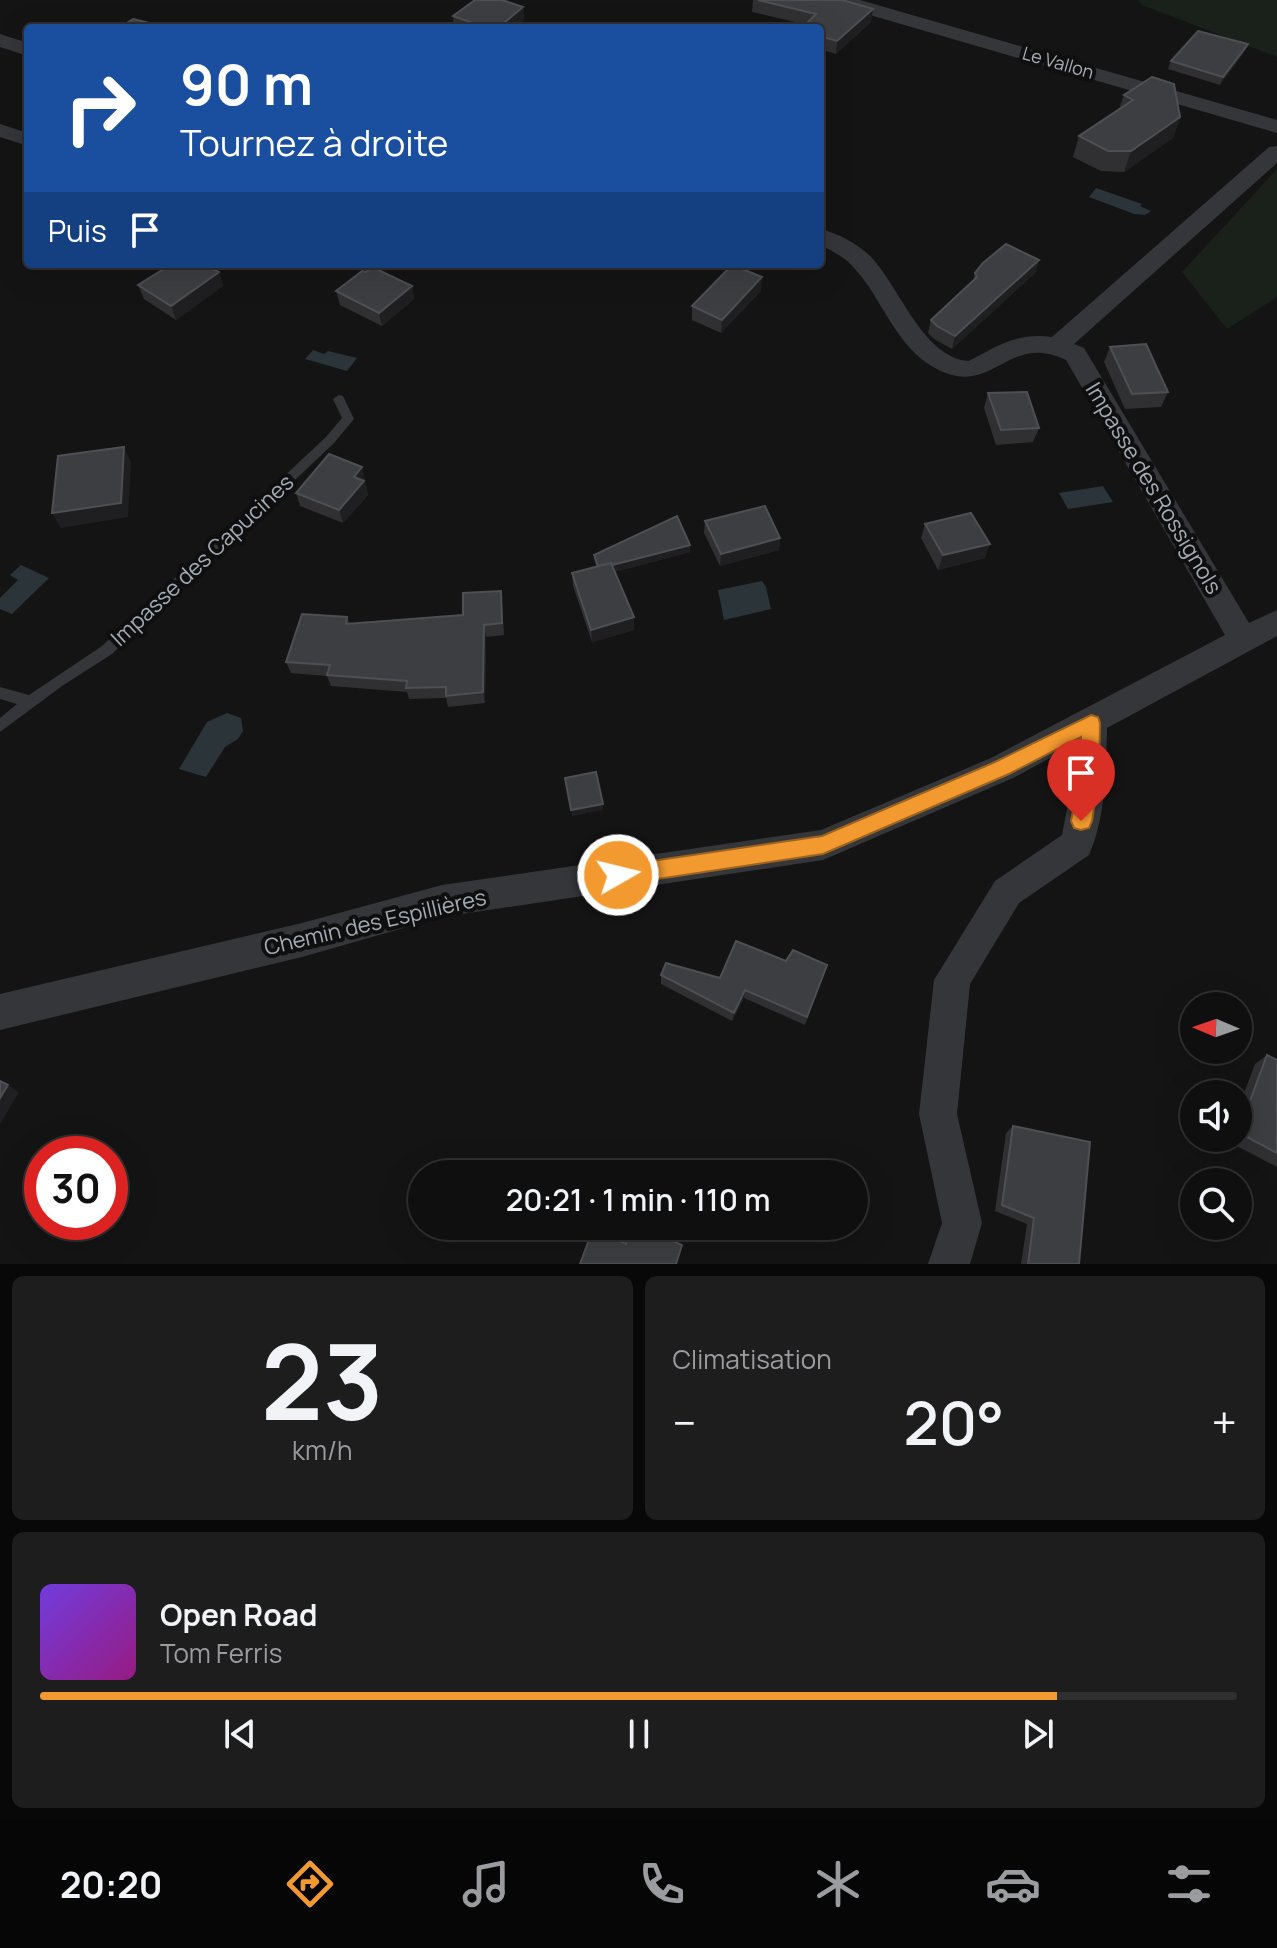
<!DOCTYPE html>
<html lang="fr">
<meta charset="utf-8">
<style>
body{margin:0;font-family:Manrope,sans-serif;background:#1d1d1e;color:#f1f3f6;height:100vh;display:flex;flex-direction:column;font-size:30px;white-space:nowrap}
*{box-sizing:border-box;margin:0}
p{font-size:26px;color:#9b9c9f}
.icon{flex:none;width:44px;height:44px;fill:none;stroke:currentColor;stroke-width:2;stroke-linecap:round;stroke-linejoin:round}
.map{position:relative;height:1264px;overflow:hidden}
.drawer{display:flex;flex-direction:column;gap:12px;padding:12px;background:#080809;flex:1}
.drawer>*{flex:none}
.top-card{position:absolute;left:24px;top:24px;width:800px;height:244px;border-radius:8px;box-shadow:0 8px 32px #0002,0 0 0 2px #2f2f30;background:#1a4fa0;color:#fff;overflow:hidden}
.needle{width:52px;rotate:272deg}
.controls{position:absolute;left:1180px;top:992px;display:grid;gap:16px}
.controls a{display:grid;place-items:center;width:72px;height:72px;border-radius:50%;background:#0f0f10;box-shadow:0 8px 32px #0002,0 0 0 2px #2f2f30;font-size:40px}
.speed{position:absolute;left:24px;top:1136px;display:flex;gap:16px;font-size:40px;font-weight:700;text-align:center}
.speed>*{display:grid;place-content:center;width:104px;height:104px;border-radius:50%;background:#0f0f10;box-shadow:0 8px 32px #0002,0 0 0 2px #2f2f30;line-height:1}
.speed .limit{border:12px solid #d22;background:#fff;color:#111}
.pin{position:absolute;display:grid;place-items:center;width:68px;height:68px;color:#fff;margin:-82px -34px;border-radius:50% 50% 50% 0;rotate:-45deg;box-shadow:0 0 8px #0007}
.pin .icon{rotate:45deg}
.me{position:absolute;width:88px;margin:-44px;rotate:82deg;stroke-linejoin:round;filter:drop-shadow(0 0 6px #0008)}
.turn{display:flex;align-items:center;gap:28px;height:168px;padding:0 24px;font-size:36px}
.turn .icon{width:104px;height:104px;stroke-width:2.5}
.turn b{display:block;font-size:56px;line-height:68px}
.then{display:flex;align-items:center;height:76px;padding:0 24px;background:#0003;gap:16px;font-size:30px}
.big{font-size:60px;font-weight:600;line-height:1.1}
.drawer .tile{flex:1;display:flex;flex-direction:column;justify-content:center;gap:12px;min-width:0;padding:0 28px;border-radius:12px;background:#1d1d1e}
.drawer .dial{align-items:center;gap:0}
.dial b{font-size:104px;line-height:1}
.song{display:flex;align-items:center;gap:24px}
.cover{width:96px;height:96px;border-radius:12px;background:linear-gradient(135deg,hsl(260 70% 55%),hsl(310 70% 35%))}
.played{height:8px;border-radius:4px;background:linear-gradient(90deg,#f29a2f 85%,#2f2f30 85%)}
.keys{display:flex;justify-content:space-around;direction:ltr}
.heat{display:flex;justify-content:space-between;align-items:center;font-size:44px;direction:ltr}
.drawer .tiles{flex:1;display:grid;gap:12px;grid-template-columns:1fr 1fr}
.tile:last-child{grid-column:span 2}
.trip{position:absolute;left:408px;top:1160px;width:460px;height:80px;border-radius:40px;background:#0f0f10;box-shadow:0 8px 32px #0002,0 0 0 2px #2f2f30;font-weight:600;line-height:80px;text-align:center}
.menu{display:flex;height:128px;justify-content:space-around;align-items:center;background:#060606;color:#9b9c9f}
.menu .icon{width:56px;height:56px}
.menu .on{color:#f29a2f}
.menu b{font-size:36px;color:#f1f3f6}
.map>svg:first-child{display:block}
</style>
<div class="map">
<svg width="1277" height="1264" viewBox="0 0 1277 1264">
<rect width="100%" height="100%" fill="#141415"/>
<path fill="#1a201a" d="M1138 0H1277V57L1142 5Z
M1277 169V297L1227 329 1182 272Z"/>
<path fill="#2a3439" d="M1096 188 1142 204 1140 206 1151 211 1145 215 1134 214 1089 197Z
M313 350 324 354 328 351 357 358 347 371 305 359Z
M1103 486 1113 502 1068 509 1059 493Z
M21 565 49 578 12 614 0 609V598L18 580 10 575Z
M762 581 766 587 771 609 724 620 718 590Z
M227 713 241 718 243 731 238 739 225 747 206 777 179 769 207 722Z"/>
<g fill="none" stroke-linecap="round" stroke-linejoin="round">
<path fill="#35363a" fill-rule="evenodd" d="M339 395 343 396 354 419 334 443 112 654 62 686 0 732V718L17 704 0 699V687L29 695 102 646 326 437 342 418 333 399Z"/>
<path fill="#35363a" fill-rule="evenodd" d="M830 0H860L1277 120V133L832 4Z
M0 34 28 43V56L0 47Z
M0 124 28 133V146L0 137Z
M1277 146V163L1074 344 1084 348 1249 623 1277 610V636L1107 728C1106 769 1106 817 1089 855L1019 903 970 984 957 1114 982 1223 970 1264H928L942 1223 919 1114 934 980 995 881 1062 835 1073 777 1074 745 1013 778 823 860 442 917 302 957 0 1030V994L302 923 442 885 821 830 991 758 1225 635 1066 360C1007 331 993 400 935 368 896 347 883 300 855 269 846 258 833 251 820 245V229C837 233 856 243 869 255 899 284 922 358 969 361 997 346 1018 332 1052 337L1269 147Z"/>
</g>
<path fill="#303033" d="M753 0H842L871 22 836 54 820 49V28L752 12Z
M523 7 524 20 515 28H454L453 16Z
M1248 44 1245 51 1220 85 1168 69 1171 61Z
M1124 95 1180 117 1173 138 1124 172 1101 171 1073 157 1079 136 1119 109Z
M1039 260 1035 273 952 349 934 339 928 333 931 320 973 281 975 273Z
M219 272 223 286 176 320 144 299 138 285Z
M366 272 412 286 414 299 382 326 340 305 336 291Z
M761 291 721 333 692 320V306Z
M1110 347 1168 392 1161 407 1125 409 1104 362Z
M988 393 1039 428 1033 442 996 445 984 408Z
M362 467 368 495 343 523 300 506 296 493Z
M705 521 780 538 779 550 720 566 704 533Z
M925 524 985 558 938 570 921 538Z
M690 545V552L614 572 634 617V630L592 642 573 586 572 573 596 567 594 555Z
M502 603 504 635 486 637 485 703 448 707 446 698 409 699 407 692 331 686 327 676 291 673 286 662 347 617 350 624 463 615Z
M786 961 827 965 805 1025 744 998 732 1021 661 984V975L720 978Z
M1267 1055 1277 1060V1167L1235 1145 1241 1123 1238 1120V1109L1255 1064Z
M1013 1126 1079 1264H1021L1027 1224 995 1211 1006 1133Z"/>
<path fill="#1f1f21" d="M523 7 524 20 515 28H498Z
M873 9 871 22 836 54 837 41Z
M1248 44 1245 51 1220 85 1223 77Z
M1180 117 1173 138 1124 172 1131 151Z
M1039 260 1035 273 952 349 955 336Z
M219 272 223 286 176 320 171 306Z
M762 277 761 291 721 333 722 320Z
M412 286 414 299 382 326 379 313Z
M124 447 131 462 128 517 61 528 52 513Z
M362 467 368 495 343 523 339 510 354 477Z
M780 538 779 550 720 566 721 554Z
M990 544 985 558 938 570 943 555Z
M690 545V552L599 576V568Z
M634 617V630L592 642 591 630Z
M484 625 486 637 485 703 483 692Z
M603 804V810L572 816 571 810Z
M745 990 744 998 732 1021 734 1013Z
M8 1085 19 1092 0 1124V1098Z"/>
<path fill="#3c3e41" stroke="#4d4f53" stroke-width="2" d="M475 0H502L523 7 498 28H487L453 16Z
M758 0H842L873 9 837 41 820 36V28H802L816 14Z
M133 19 170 28H119Z
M1198 31 1248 44 1223 77 1171 61Z
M1152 77 1174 84 1180 117 1131 151H1108L1079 136 1133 100 1124 95Z
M1006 244 1039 260 955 336 937 326 931 320 977 277 975 273 983 263Z
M172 264H204L219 272 171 306 138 285Z
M732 265 762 277 722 320 692 306Z
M372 267 412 286 379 313 336 291 362 271 366 272Z
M1146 344 1168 392 1132 394 1110 347Z
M1027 392 1039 428 1001 430 988 393Z
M124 447 121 503 52 513 58 456Z
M329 454 362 467 354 477 364 481 339 510 296 493Z
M765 506 780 538 721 554 705 521Z
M971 513 990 544 943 555 925 524Z
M677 516 690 545 612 565 611 563 598 566 594 555Z
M611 563 634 617 591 630 572 573Z
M501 591 502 623 484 625 483 692 446 696V687L406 688 407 681 327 675 330 665 286 662 302 614 347 617 346 624 463 615V593Z
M596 772 603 804 571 810 565 778Z
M736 941 786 961 793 950 827 965 807 1017 745 990 734 1013 661 975 666 963 720 978Z
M1267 1055 1277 1060V1153L1247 1137 1253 1115 1247 1109Z
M0 1081 8 1085 0 1098Z
M1013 1126 1090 1142 1079 1264H1028L1034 1218 1002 1205Z
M632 1226H639L682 1245 676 1264H580L593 1229 626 1244Z"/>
<path fill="#f29a2f" stroke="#9d641f" stroke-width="2" d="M1091 715 1098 717 1100 723 1099 777 1092 821 1089 828 1081 830 1074 828 1071 821 1080 777 1081 737 1009 774 823 854 618 885 610 882 607 875 610 868 618 866 822 836 995 762Z"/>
<g text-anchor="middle" stroke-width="8" stroke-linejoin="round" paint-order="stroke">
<g font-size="18" fill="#a5acb6" stroke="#0f0f10">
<text transform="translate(1058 63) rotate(16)" y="6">Le Vallon</text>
</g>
<g font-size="22" fill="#a5acb6" stroke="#0f0f10">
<text transform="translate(1154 488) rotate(59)" y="8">Impasse des Rossignols</text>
<text transform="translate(202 560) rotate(-43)" y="8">Impasse des Capucines</text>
<text transform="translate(375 922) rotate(-13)" y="8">Chemin des Espillières</text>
</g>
</g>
</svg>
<div class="controls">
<a><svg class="needle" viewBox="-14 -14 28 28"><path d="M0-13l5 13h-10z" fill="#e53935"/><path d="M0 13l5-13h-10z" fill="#9b9c9f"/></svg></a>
<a><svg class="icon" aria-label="sound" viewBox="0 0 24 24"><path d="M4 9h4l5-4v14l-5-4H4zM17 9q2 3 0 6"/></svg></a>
<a><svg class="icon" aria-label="search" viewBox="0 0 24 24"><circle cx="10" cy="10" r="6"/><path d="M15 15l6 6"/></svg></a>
</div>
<div class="speed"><div class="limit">30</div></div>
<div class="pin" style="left:1081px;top:821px;background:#d93025"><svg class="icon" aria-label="arrive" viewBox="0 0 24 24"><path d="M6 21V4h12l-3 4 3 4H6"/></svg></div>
<svg class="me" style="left:618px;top:875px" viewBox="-20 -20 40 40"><circle r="17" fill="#f29a2f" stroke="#fff" stroke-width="3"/><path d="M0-11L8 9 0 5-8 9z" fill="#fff"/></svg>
<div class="trip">20:21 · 1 min · 110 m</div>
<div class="top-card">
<div class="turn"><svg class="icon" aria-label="right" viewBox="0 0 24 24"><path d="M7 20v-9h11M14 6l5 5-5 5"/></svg><div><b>90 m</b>Tournez à droite</div></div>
<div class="then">Puis<svg class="icon" aria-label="arrive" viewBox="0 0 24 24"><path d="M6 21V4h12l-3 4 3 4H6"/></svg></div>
</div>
</div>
<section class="drawer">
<div class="tiles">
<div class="tile dial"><b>23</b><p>km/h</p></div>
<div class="tile"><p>Climatisation</p>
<div class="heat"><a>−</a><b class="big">20°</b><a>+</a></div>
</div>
<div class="tile">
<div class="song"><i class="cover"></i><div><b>Open Road</b><p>Tom Ferris</p></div></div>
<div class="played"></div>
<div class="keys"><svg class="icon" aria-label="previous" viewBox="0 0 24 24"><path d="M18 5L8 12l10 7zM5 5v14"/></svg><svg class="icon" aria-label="pause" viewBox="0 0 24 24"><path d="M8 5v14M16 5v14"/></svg><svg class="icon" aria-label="next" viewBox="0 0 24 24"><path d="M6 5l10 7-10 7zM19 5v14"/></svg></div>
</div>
</div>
</section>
<nav class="menu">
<b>20:20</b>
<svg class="icon on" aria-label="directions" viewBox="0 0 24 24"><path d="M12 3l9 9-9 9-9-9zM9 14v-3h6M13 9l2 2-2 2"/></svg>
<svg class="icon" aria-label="music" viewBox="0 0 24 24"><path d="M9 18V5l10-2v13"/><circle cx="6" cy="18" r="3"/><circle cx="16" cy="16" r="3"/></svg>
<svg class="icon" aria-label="phone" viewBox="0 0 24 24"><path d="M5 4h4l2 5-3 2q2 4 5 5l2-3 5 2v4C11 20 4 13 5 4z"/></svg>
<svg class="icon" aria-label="climate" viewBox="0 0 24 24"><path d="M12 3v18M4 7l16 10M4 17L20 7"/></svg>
<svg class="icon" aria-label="car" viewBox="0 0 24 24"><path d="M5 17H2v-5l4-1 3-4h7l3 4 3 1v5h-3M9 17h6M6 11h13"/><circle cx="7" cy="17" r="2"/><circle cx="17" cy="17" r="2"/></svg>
<svg class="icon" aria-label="filters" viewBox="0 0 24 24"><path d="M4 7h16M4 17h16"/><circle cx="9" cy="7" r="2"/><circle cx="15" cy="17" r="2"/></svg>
</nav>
